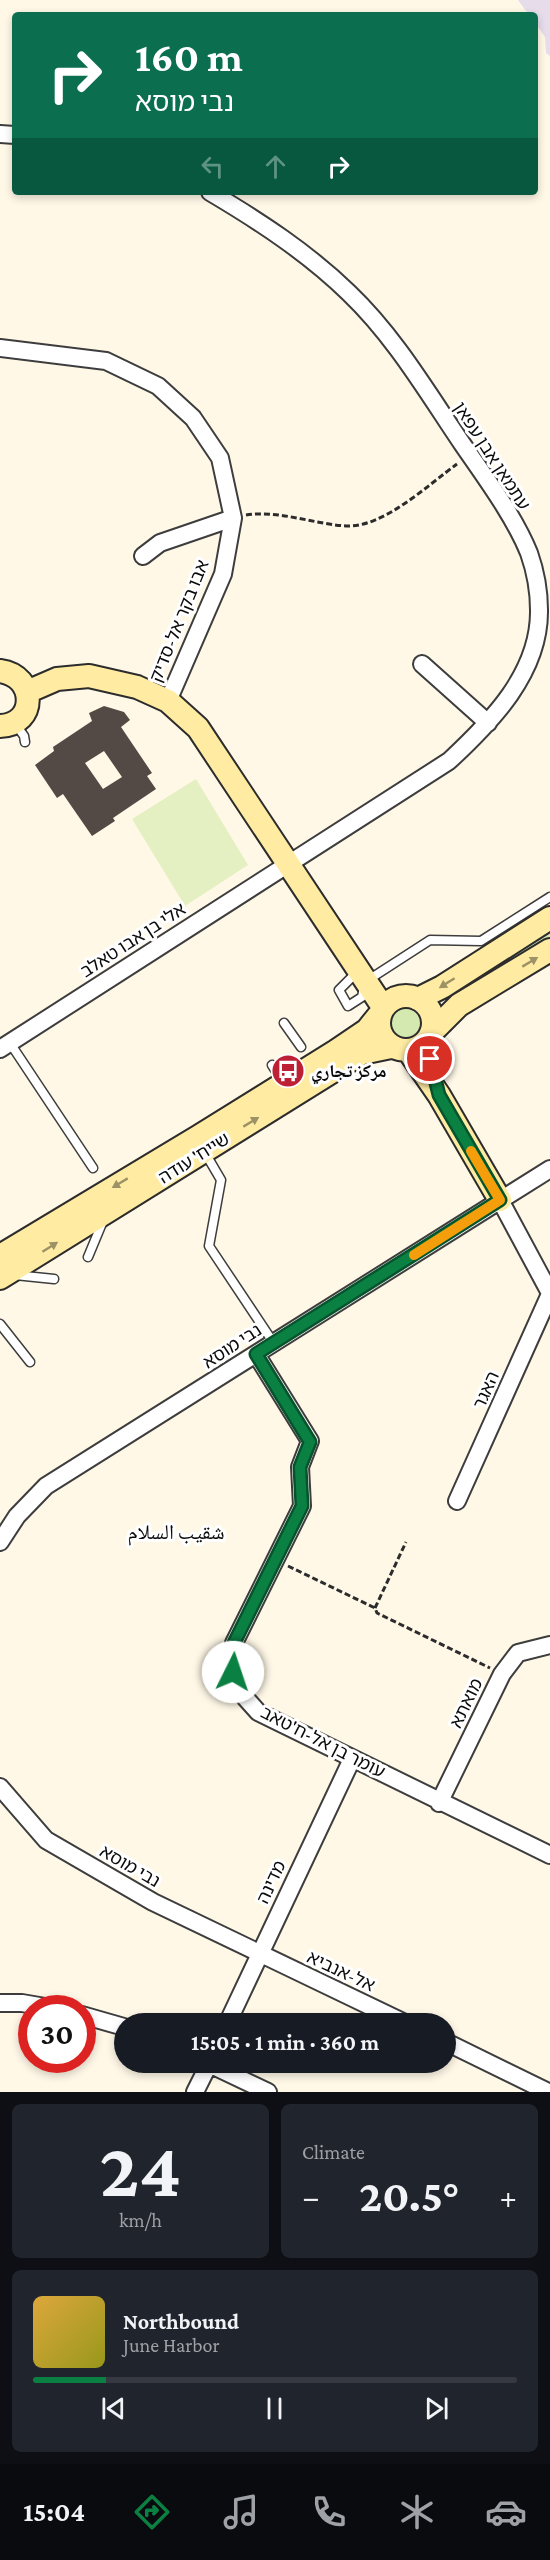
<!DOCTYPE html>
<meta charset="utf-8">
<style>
body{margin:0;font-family:"Crimson Pro","Noto Naskh Arabic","Noto Sans Hebrew",serif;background:#20242c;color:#f1f3f6;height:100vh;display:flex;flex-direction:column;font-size:22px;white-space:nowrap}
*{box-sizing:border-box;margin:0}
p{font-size:20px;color:#9ea1a6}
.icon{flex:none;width:33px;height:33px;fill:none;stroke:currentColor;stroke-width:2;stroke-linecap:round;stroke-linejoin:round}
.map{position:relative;height:2092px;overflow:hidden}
.sheet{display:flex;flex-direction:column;gap:12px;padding:12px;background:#0d0f14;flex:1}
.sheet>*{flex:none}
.top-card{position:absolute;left:12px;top:12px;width:526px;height:183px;border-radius:6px;box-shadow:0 3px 9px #0003;background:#0b6e4f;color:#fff;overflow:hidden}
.speed{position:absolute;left:18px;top:1995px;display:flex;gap:12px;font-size:30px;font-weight:700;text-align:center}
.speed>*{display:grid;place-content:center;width:78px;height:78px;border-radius:50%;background:#171b24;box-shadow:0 3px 9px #0003;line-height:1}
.speed .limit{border:9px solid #d22;background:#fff;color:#111}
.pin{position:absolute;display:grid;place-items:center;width:51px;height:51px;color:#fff;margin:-26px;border:3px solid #fff;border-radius:50%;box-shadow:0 2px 6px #0007}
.me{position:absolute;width:66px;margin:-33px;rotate:4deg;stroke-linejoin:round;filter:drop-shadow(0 0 4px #0008)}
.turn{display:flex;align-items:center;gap:21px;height:126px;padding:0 24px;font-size:27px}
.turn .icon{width:78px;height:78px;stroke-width:2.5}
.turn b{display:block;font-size:42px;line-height:51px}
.lanes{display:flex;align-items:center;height:57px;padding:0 24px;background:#0003;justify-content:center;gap:30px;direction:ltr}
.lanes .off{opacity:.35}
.big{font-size:45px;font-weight:700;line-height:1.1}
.sheet .tile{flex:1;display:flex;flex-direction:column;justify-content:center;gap:9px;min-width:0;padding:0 21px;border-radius:9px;background:#20242c}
.sheet .dial{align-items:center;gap:0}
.dial b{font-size:78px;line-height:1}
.song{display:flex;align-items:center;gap:18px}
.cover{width:72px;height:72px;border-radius:9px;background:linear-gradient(135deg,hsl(40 70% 55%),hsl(60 70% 35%))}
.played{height:6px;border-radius:3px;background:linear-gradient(90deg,#0b8043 15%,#363941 15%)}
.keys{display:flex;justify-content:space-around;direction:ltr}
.heat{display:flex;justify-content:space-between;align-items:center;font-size:33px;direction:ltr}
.sheet .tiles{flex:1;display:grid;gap:12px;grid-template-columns:1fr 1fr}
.tile:last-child{grid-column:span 2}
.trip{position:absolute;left:114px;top:2013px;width:342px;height:60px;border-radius:30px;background:#171b24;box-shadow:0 3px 9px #0003;font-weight:700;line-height:60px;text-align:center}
.menu{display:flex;height:96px;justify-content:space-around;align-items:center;background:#090b0e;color:#9ea1a6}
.menu .icon{width:42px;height:42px}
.menu .active{color:#0b8043}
.menu b{font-size:27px;color:#f1f3f6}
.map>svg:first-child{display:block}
</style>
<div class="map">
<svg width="550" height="2092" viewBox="0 0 550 2092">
<rect width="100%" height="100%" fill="#fff8e7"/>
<path fill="#e7ddea" d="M518 0H550V56L546 53 545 37 536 24V15H529Z"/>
<path fill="#d3e9b0" d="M550 929V943L450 1003 443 993Z
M388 1024a16 16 0 1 1 32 0a16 16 0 1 1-32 0Z"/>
<path fill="#e5f0c2" d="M196 779 248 865 185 906 132 819Z"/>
<path fill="#534a46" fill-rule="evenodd" d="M104 706 124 712 130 720 121 727 152 773 147 776 156 789 113 818 115 821 92 836 63 794 57 798 35 765 54 751 53 747 92 721 89 713ZM104 751 122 777 103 789 85 763Z"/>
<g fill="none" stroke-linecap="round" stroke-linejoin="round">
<defs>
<path id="lane" d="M14 722 24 736 25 742
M358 971 339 990 348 1006 362 997 365 982 430 940 481 941 550 897
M284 1023 301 1047
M10 1043 93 1168
M272 1065 283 1082
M204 1151 221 1180 209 1246 273 1342
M88 1257 103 1221
M15 1275 54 1279
M0 1324 30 1362"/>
<path id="street" d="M0 134 15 135
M0 348 106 361 158 386 193 418 220 458 233 518 223 574 168 701
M143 556 160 543 233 518
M422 664 488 723
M0 1049 449 761C491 722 540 673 539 610 539 592 535 570 529 553 514 516 485 477 463 445 427 392 395 337 349 293 308 253 259 221 210 192
M500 1200 550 1293
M256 1354 310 1441 300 1467 302 1506 234 1643 233 1672 241 1693 258 1712 550 1855
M457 1501 550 1294
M0 1542 17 1516 46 1486 550 1169
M0 1787 46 1840 153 1902 407 2024
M439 1803 502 1674 518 1653 550 1645
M0 2003H22L51 2008
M82 2015 124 2027
M227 2024 352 1759
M446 2042 548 2092
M205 2062 268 2092
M195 2092 210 2062"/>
<path id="secondary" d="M0 671C37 676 37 725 0 726
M27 692 57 679 89 676 137 687 168 701 198 728 383 1007
M379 1023a27 27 0 1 1 54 0a27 27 0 1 1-54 0Z
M418 999 442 987 550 918
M431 1033 459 1005 550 950
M408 1050 439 1095 500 1200
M0 1256 198 1137 336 1051 367 1030 379 1015
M0 1278 362 1053 391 1047"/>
</defs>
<use href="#lane" stroke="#3d3d3d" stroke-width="11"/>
<use href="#street" stroke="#3d3d3d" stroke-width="20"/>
<use href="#secondary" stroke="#2c2c2c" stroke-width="26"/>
<path stroke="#2c2c2c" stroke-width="3" stroke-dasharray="6 3" stroke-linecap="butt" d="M246 515C279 510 314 524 346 526 383 528 428 485 457 464
M288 1566 375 1608 377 1613 490 1668
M375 1608 406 1542"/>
<use href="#lane" stroke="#fff" stroke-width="8"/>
<use href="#street" stroke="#fff" stroke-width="16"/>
<use href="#secondary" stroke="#ffeca2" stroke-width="22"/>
</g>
<defs><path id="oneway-solid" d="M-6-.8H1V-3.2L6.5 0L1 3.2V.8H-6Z" transform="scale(1.5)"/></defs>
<g fill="#9d9265">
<use href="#oneway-solid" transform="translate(530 962) rotate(-31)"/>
<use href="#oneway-solid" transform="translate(447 983) rotate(148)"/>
<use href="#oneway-solid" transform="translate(251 1122) rotate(-31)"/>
<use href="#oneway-solid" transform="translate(120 1183) rotate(149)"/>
<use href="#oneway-solid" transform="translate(50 1247) rotate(-32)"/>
</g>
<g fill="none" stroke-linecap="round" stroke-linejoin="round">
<defs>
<path id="route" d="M233 1672 234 1643 302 1506 300 1467 310 1442 256 1354 500 1200 439 1095 430 1059"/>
</defs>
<use href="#route" stroke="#07532c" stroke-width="15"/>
<use href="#route" stroke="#0b8043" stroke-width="10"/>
<path stroke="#f59e0b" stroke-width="10" d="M414 1255 500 1200 471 1151"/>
</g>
<defs>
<symbol id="bus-disc" viewBox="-11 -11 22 22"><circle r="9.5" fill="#bd1f35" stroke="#fff"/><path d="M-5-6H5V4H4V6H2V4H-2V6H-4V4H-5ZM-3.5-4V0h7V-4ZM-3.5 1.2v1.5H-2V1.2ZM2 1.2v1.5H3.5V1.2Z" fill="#fff"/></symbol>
</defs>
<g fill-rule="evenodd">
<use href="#bus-disc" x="269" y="1052" width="38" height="38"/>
</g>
<g text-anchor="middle" stroke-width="6" stroke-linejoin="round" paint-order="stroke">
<g font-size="18" fill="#0a0a0a" stroke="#fff">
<text transform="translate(492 456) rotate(57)" y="6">עתמאן אבן עפאן</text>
<text transform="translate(179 621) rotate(-68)" y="6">אבו בקר אל-סדיק</text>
<text transform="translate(133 940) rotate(-33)" y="6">אלי בן אבו טאלב</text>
<text transform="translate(194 1158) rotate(-32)" y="6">שייח' עודה</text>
<text transform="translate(232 1346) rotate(-33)" y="6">נבי מוסא</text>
<text transform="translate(486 1390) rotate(-66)" y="6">האגר</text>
<text transform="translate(466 1703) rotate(-64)" y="6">מואתא</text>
<text transform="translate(323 1742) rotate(27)" y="6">עומר בן אל-ח'טאב</text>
<text transform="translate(130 1866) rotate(30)" y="6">נבי מוסא</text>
<text transform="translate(271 1882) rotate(-65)" y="6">מדינה</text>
<text transform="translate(341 1971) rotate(25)" y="6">אל-אנביא</text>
</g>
<g font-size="18" font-weight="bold" fill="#0a0a0a" stroke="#fff" text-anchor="start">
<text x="311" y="1077">مركز تجاري</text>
</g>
<g font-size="21" fill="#0a0a0a" stroke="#fff">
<text x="176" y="1539">شقيب السلام</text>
</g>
</g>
</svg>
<div class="speed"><div class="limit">30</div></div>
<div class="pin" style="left:430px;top:1059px;background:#d93025"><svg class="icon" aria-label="arrive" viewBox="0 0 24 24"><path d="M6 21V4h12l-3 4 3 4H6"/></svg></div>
<svg class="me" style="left:233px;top:1672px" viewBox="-20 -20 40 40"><circle r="19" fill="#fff"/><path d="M0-13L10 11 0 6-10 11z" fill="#0b8043"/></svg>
<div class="trip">15:05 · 1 min · 360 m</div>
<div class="top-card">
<div class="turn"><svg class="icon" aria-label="right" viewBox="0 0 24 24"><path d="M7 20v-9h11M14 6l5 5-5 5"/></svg><div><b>160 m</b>נבי מוסא</div></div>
<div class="lanes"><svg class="icon off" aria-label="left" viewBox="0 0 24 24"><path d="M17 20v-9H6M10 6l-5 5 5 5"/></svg><svg class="icon off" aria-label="ahead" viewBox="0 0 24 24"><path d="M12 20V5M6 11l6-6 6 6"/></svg><svg class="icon" aria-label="right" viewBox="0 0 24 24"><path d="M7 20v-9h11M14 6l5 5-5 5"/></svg></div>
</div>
</div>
<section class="sheet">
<div class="tiles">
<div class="tile dial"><b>24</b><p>km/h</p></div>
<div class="tile"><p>Climate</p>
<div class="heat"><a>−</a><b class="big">20.5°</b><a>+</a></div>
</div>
<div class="tile">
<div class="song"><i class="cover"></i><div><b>Northbound</b><p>June Harbor</p></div></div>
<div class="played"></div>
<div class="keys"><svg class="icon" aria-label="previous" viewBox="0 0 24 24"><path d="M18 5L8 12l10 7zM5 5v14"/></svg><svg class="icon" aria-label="pause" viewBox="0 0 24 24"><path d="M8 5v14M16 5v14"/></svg><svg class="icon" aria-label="next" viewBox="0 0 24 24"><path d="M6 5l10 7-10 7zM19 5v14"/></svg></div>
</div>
</div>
</section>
<nav class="menu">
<b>15:04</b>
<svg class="icon active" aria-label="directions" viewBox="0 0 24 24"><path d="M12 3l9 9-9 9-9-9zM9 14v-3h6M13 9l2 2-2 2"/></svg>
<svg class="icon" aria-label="music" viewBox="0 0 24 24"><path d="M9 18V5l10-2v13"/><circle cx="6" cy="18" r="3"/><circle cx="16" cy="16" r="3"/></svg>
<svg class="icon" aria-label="phone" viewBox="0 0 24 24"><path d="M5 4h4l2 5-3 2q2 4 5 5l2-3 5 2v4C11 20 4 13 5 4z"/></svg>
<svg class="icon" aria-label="climate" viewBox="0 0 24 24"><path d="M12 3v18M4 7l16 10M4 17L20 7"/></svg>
<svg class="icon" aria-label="car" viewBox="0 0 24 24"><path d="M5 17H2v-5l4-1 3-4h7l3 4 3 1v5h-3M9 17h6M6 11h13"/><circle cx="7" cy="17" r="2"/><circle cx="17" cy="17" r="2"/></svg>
</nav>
